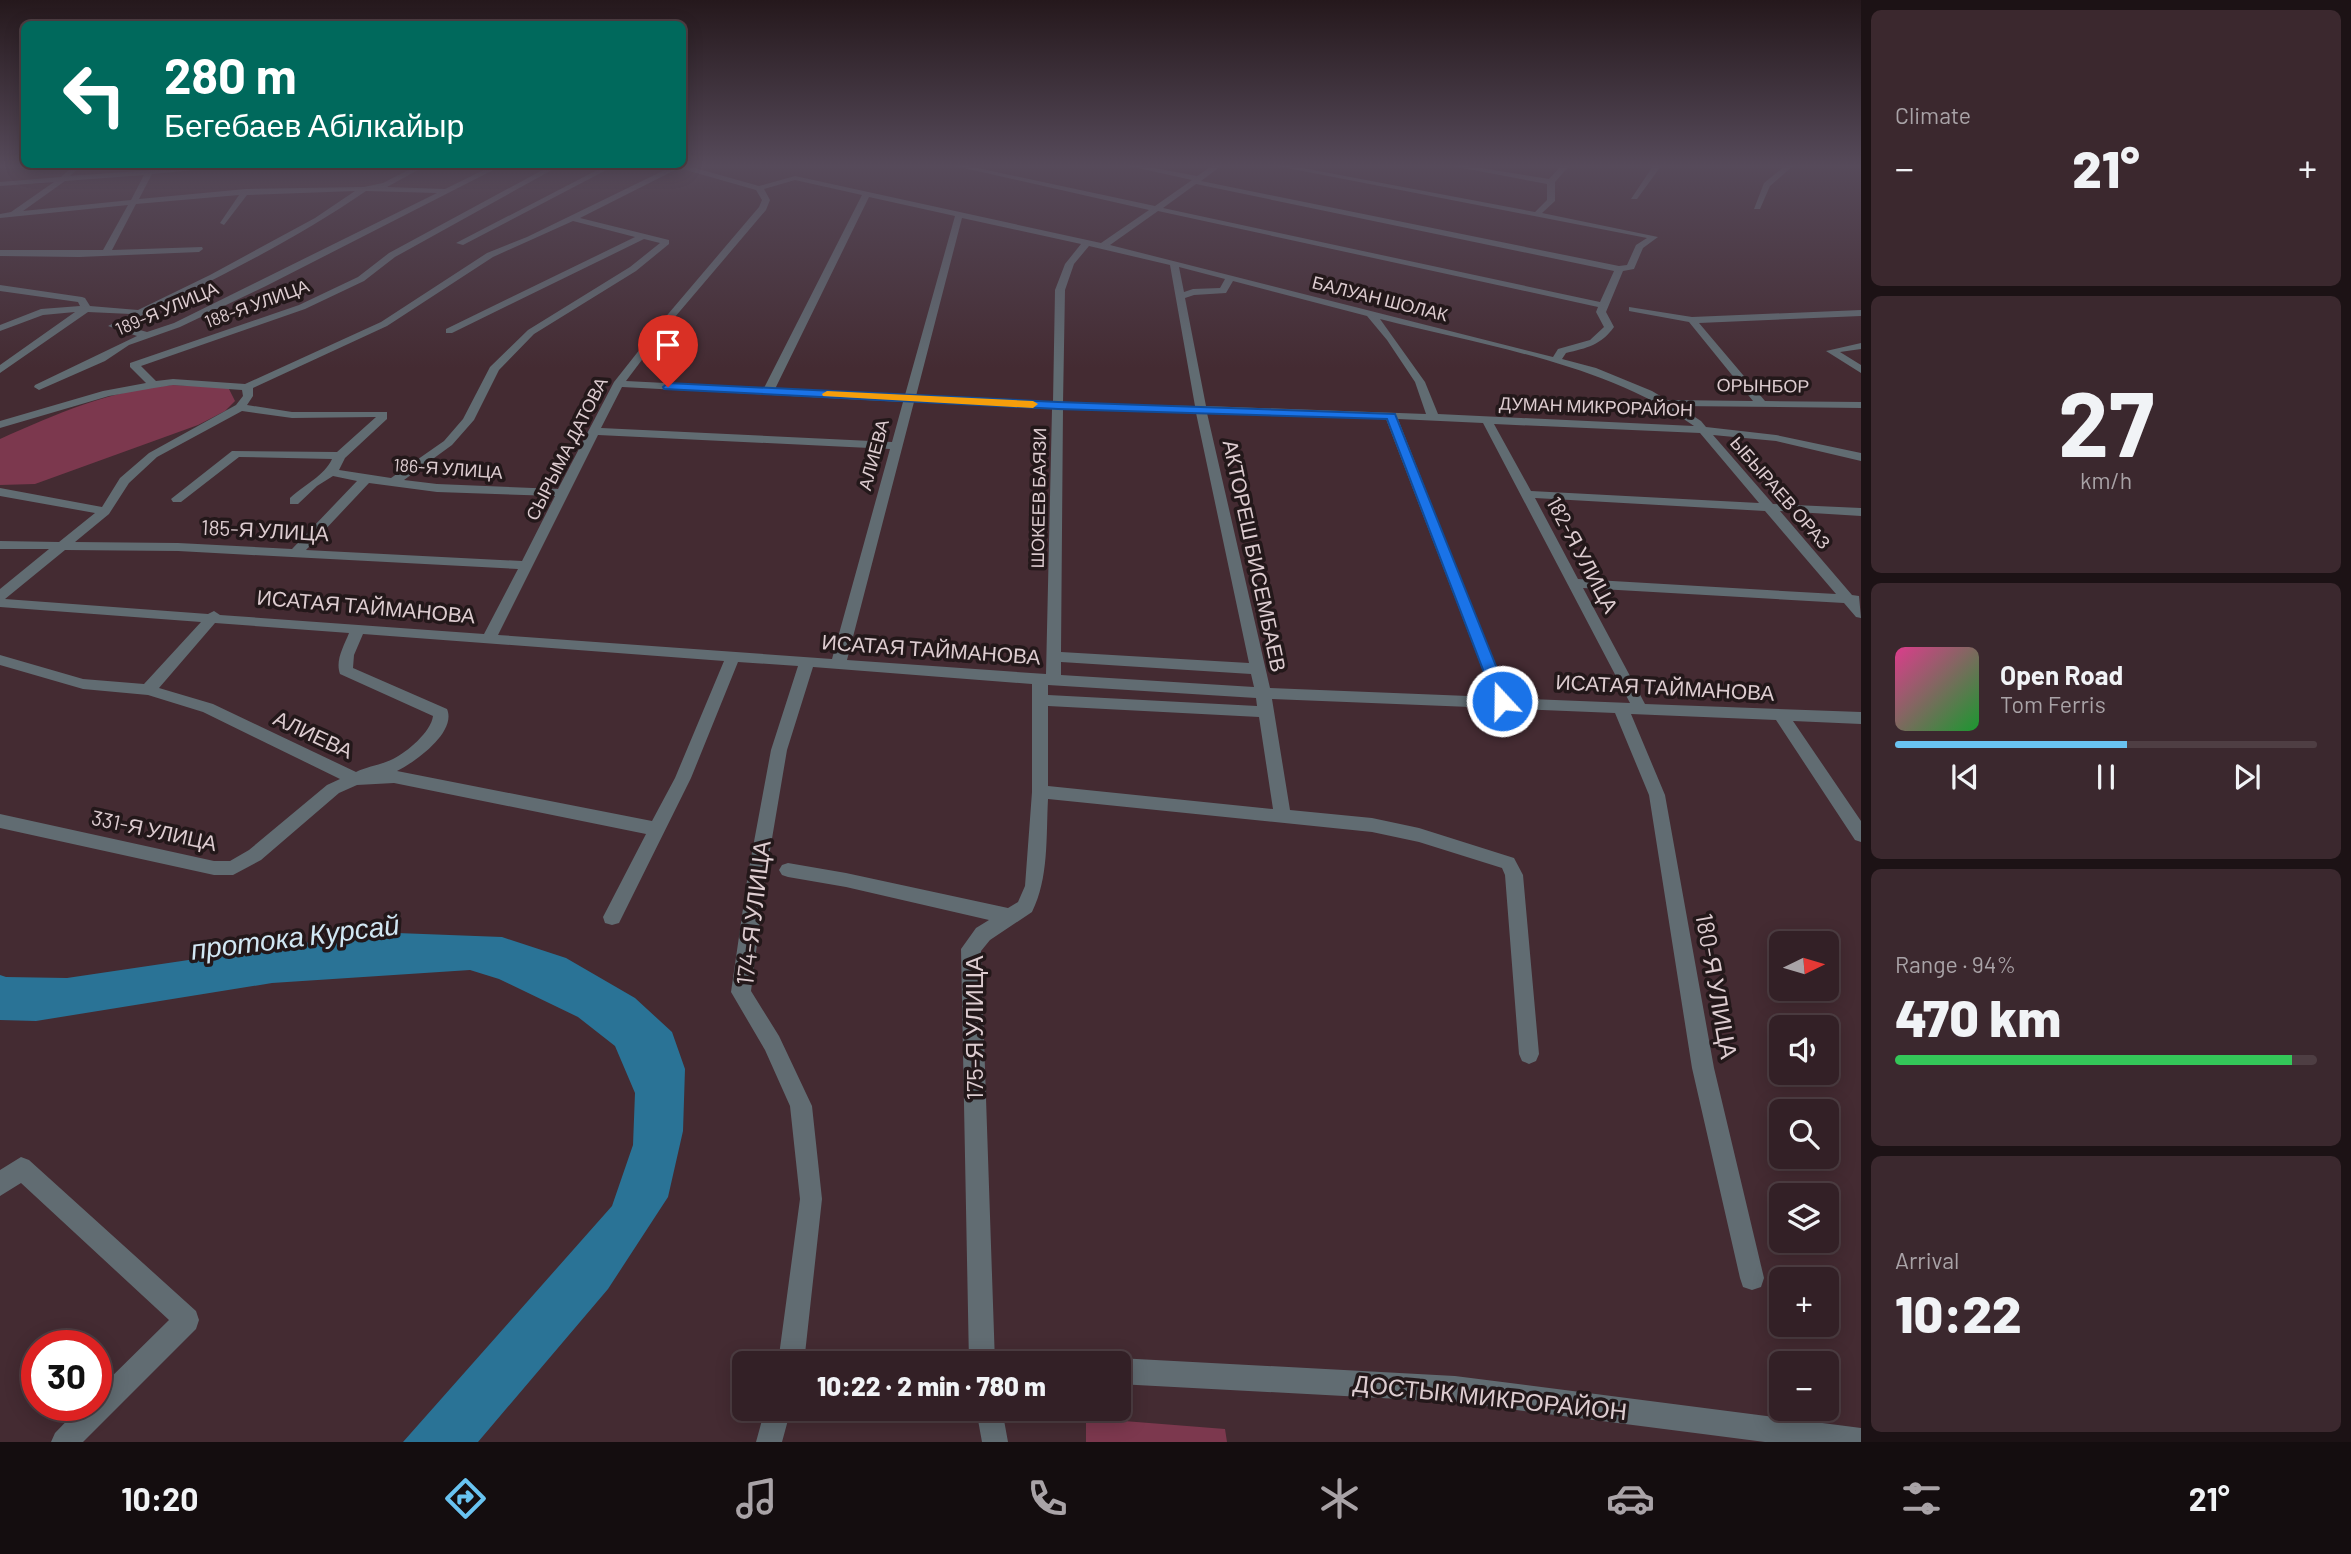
<!DOCTYPE html>
<meta charset="utf-8">
<style>
body{margin:0;font-family:Barlow,sans-serif;background:#3b282e;color:#f1f3f6;height:100vh;display:flex;flex-direction:column;font-size:26px;white-space:nowrap}
*{box-sizing:border-box;margin:0}
p{font-size:23px;color:#a9a3a7}
.icon{flex:none;width:38px;height:38px;fill:none;stroke:currentColor;stroke-width:2;stroke-linecap:round;stroke-linejoin:round}
.map{position:relative;flex:1;overflow:hidden}
.details{display:flex;flex-direction:column;gap:10px;padding:10px;background:#1c1215;width:490px}
.details>*{flex:none}
.hud{position:absolute;left:21px;top:21px;width:665px;height:147px;border-radius:10px;box-shadow:0 4px 18px #0003,0 0 0 2px #4e3e43;background:#00695c;color:#fff;overflow:hidden}
.needle{width:46px;rotate:85deg}
.tools{position:absolute;left:1769px;top:931px;display:grid;gap:14px}
.tools a{display:grid;place-items:center;width:70px;height:70px;border-radius:10px;background:#332026;box-shadow:0 4px 18px #0003,0 0 0 2px #4e3e43;font-size:35px}
.speed{position:absolute;left:21px;top:1330px;display:flex;gap:14px;font-size:35px;font-weight:700;text-align:center}
.speed>*{display:grid;place-content:center;width:91px;height:91px;border-radius:50%;background:#332026;box-shadow:0 4px 18px #0003,0 0 0 2px #4e3e43;line-height:1}
.speed .limit{border:10px solid #d22;background:#fff;color:#111}
.pin{position:absolute;display:grid;place-items:center;width:60px;height:60px;color:#fff;margin:-72px -30px;border-radius:50% 50% 50% 0;rotate:-45deg;box-shadow:0 0 7px #0007}
.pin .icon{rotate:45deg}
.me{position:absolute;width:77px;margin:-38px;rotate:339deg;stroke-linejoin:round;filter:drop-shadow(0 0 5px #0008)}
.turn{display:flex;align-items:center;gap:24px;height:147px;padding:0 28px;font-size:32px}
.turn .icon{width:91px;height:91px;stroke-width:2.5}
.turn b{display:block;font-size:49px;line-height:60px}
.big{font-size:52px;font-weight:800;line-height:1.1}
.details .tile{flex:1;display:flex;flex-direction:column;justify-content:center;gap:10px;min-width:0;padding:0 24px;border-radius:10px;background:#3b282e}
.details .dial{align-items:center;gap:0}
.dial b{font-size:91px;line-height:1}
.song{display:flex;align-items:center;gap:21px}
.cover{width:84px;height:84px;border-radius:10px;background:linear-gradient(135deg,hsl(330 70% 55%),hsl(130 70% 35%))}
.played{height:7px;border-radius:4px;background:linear-gradient(90deg,#69c3f1 55%,#4e3e43 55%)}
.keys{display:flex;justify-content:space-around;direction:ltr}
.heat{display:flex;justify-content:space-between;align-items:center;font-size:38px;direction:ltr}
.charge{height:10px;border-radius:5px;background:linear-gradient(90deg,#34c759 94%,#4e3e43 0)}
.trip{position:absolute;left:732px;top:1351px;width:399px;height:70px;border-radius:10px;background:#332026;box-shadow:0 4px 18px #0003,0 0 0 2px #4e3e43;font-weight:800;line-height:70px;text-align:center}
.tabs{display:flex;height:112px;justify-content:space-around;align-items:center;background:#140d0f;color:#a9a3a7}
.tabs .icon{width:49px;height:49px}
.tabs .active{color:#69c3f1}
.tabs b{font-size:32px;color:#f1f3f6}
main{display:flex;flex:1;min-height:0}
.map>svg:first-child{display:block}
</style>
<main>
<div class="map">
<svg width="1861" height="1442" viewBox="0 0 1861 1442">
<rect width="100%" height="100%" fill="#442b32"/>
<path fill="#7c384e" d="M172 385 225 387 229 389 235 401 225 411 198 425 35 484 0 485V439C56 414 110 390 172 385Z
M1086 1418 1225 1429 1227 1442H1086Z"/>
<path fill="#2a7396" d="M397 933 502 937 566 958 635 998 672 1032 685 1069 683 1131 668 1197 608 1289 478 1442H403L612 1206 633 1145 635 1093 615 1046 578 1017 499 979 470 970 272 983 36 1021 0 1020V975L6 977 67 978 304 943Z"/>
<g fill="none" stroke-linecap="round" stroke-linejoin="round">
<path fill="#616c72" fill-rule="evenodd" d="M73 166H81L70 176 206 166H236L152 174 139 199 246 189 364 187 383 183 416 166H425L387 187 445 189 492 166H501L266 286 180 327 129 345 105 361 39 390 34 387 35 385 137 336 108 326 131 314 88 312 0 373V365L75 312 43 315 0 331V325L41 309 80 306 78 302 0 291V285L82 297 85 298 90 306 138 310 210 275 315 218 355 191 247 195 224 225 220 223 239 195 136 204 112 250 202 247 203 249 199 252 79 257 0 256V250H103L128 205 0 218V214L11 212 54 182 0 186V182L61 177ZM144 175 131 200 23 211 65 181ZM366 191 437 193 174 323 147 332 122 325C205 284 289 244 366 191Z
M550 166H559L395 257 364 281 305 309 141 366 156 381 173 379 245 384 381 322 487 253 527 237 673 166H688L759 186 795 176 1101 243 1149 210 955 166H968L1155 206 1192 180 1129 166H1143L1197 176 1212 166H1221L1201 181 1619 266 1627 265 1636 245 1647 238 1277 166H1292L1535 212 1547 200V184L1452 166H1468L1549 179 1561 166H1569L1555 182V201L1542 213 1658 237 1643 248 1634 269 1623 271 1606 312 1614 327C1601 345 1587 348 1566 353L1562 359 1596 368 1652 391 1667 400 1753 401 1689 322 1629 311V307L1692 317 1861 310V316L1699 323 1765 401 1861 402V408L1678 406 1701 421 1706 427 1776 435 1861 453V461L1776 441 1713 435 1773 504 1861 508V516L1780 511 1852 595 1859 596 1861 618 1856 617 1844 603 1583 588 1645 704 1861 712V724L1793 721 1861 821V842L1855 840 1776 720 1631 714 1665 795 1714 1068 1764 1278 1761 1287 1752 1290 1743 1287 1740 1278 1692 1068 1649 795 1615 713 1272 699 1290 810 1372 818 1419 828 1514 858 1523 875 1539 1054 1536 1061 1529 1064 1522 1061 1519 1054 1505 875 1502 868 1419 842 1372 832 1048 799C1046 837 1049 878 1032 912L990 940 981 951 995 1363H969L961 949 976 928 989 920 846 887 788 877 782 875 779 870 782 865 788 863 846 873 1008 908 1018 902 1025 886 1032 792V684L813 667 787 750 766 874 751 991 779 1036 812 1106 822 1199 804 1363H778L800 1199 790 1106 765 1050 731 992 748 874 771 750 798 666 738 662 691 778 619 923 612 925 605 923 603 917 646 834 394 783 357 785 339 793 261 860 233 875H214L0 828V814L214 861H230L249 850 327 785 340 779 203 712 148 695 83 689 0 665V655L83 679 144 684 201 622 0 607V589L49 549H0V541L59 542 95 513 0 496V488L102 507 120 478 149 453 236 405 243 396 242 390 173 385 154 388 109 396 0 428V421L103 391 146 383 130 367V363L299 305 358 277 389 253ZM679 168 756 190 762 200 759 207 663 320 614 382 558 489 437 484 404 480 452 445 474 420 499 370 534 334 636 271 669 244V240L580 218ZM795 180 862 195 764 388 626 381 669 324 766 210 770 200 764 189ZM1196 184 1614 271 1600 302 1163 208ZM869 197 955 216 905 395 775 389ZM1158 211 1598 307 1596 312 1604 327 1590 340 1558 349 1553 357 1110 245ZM962 218 1081 244 1065 264 1055 290 1053 402 916 396ZM573 221 635 237 446 329V333H452L644 239 660 243 630 267 528 330 490 367 463 419 444 441 391 478 339 470 345 458 387 419V412H292L247 405 253 396V388L387 326 493 257ZM1089 246 1170 265 1195 406 1063 403 1065 290 1074 264ZM1179 267 1225 279 1220 288 1193 289 1184 292ZM1233 281 1367 316 1387 340 1415 382 1426 414 1206 406 1185 298 1194 295 1226 293ZM1380 319C1485 346 1604 363 1694 426L1438 414 1425 382ZM622 387 903 402 892 442 601 428ZM914 402 1052 409 1046 674 847 660ZM1063 409 1196 413 1249 663 1061 652ZM242 411 292 418 376 417 337 452 232 451 171 499 173 502H181L239 457 332 459C325 475 303 486 290 498V504H298L317 486 333 476 357 481 292 549 178 543 75 542 109 514 129 483 157 457ZM1207 413 1386 419 1493 697 1270 688ZM1398 419 1483 423 1630 703 1508 698ZM1494 424 1700 433 1759 503 1531 491ZM598 435 890 449 832 659 498 635ZM369 483 437 492 555 496 522 561 306 550ZM1535 498 1765 511 1836 594 1578 579ZM65 550 178 551 518 569 484 634 220 615 214 611 208 614 5 599ZM215 623 349 633C344 646 335 660 340 674L433 716C431 732 407 752 393 759 381 765 368 766 356 772L213 704 159 688ZM363 634 724 661 675 778 652 821 397 771C415 762 457 732 447 709L353 668 354 655ZM1061 662 1251 674 1254 687 1061 675ZM1048 685 1256 698 1257 706 1048 695ZM1048 706 1259 717 1273 809 1048 786Z
M605 166H614L463 245 456 243Z
M1653 166H1661L1637 199H1631Z
M1785 166H1793L1770 186 1760 209H1754L1764 183Z
M1861 343V349L1840 352 1861 365V373L1826 351Z
M21 1157 29 1160 196 1311 199 1320 196 1329 83 1442H51L55 1433 82 1405H96V1392L169 1320 21 1183 0 1196V1170Z
M1118 1358 1455 1376 1861 1428V1442H1765L1455 1402 1118 1384V1363H1108Z
M765 1409H791L782 1442H756Z
M976 1409H1002L1008 1442H982Z"/>
</g>
<linearGradient id="sky" x2="0" y2="1"><stop stop-color="#25181c"/><stop offset="0.45" stop-color="#564a5a"/><stop offset="1" stop-color="#564a5a" stop-opacity="0"/></linearGradient>
<rect width="1861" height="368" fill="url(#sky)"/>
<path fill="#1a73e8" stroke="#114b97" stroke-width="2" d="M668 383 1058 402 1395 414 1510 701 1502 706 1495 701 1387 419 1058 409 664 389 663 387Z"/>
<path fill="#f59e0b" d="M827 391 1033 401 1038 404 1033 408 823 396 822 394Z"/>
<g text-anchor="middle" stroke-width="7" stroke-linejoin="round" paint-order="stroke">
<g font-size="18" fill="#ddccd0" stroke="#23181a">
<text transform="translate(1380 299) rotate(14)" y="6">БАЛУАН ШОЛАК</text>
<text transform="translate(257 304) rotate(-20)" y="6">188-Я УЛИЦА</text>
<text transform="translate(167 309) rotate(-23)" y="6">189-Я УЛИЦА</text>
<text transform="translate(1763 386) rotate(1)" y="6">ОРЫНБОР</text>
<text transform="translate(1596 407) rotate(2)" y="6">ДУМАН МИКРОРАЙОН</text>
<text transform="translate(567 449) rotate(-63)" y="6">СЫРЫМА ДАТОВА</text>
<text transform="translate(874 455) rotate(-75)" y="6">АЛИЕВА</text>
<text transform="translate(448 469) rotate(4)" y="6">186-Я УЛИЦА</text>
<text transform="translate(1780 493) rotate(49)" y="6">ЫБЫРАЕВ ОРАЗ</text>
<text transform="translate(1039 498) rotate(-89)" y="6">ШОКЕЕВ БАЯЗИ</text>
</g>
<g font-size="21" fill="#ddccd0" stroke="#23181a">
<text transform="translate(265 531) rotate(3)" y="7">185-Я УЛИЦА</text>
<text transform="translate(1582 555) rotate(62)" y="7">182-Я УЛИЦА</text>
<text transform="translate(1254 556) rotate(78)" y="7">АКТОРЕШ БИСЕМБАЕВ</text>
<text transform="translate(366 607) rotate(5)" y="7">ИСАТАЯ ТАЙМАНОВА</text>
<text transform="translate(931 650) rotate(4)" y="7">ИСАТАЯ ТАЙМАНОВА</text>
<text transform="translate(1665 688) rotate(3)" y="7">ИСАТАЯ ТАЙМАНОВА</text>
<text transform="translate(313 735) rotate(25)" y="7">АЛИЕВА</text>
<text transform="translate(154 831) rotate(12)" y="7">331-Я УЛИЦА</text>
</g>
<g font-size="24" fill="#ddccd0" stroke="#23181a">
<text transform="translate(754 913) rotate(-83)" y="8">174-Я УЛИЦА</text>
<text transform="translate(1716 986) rotate(80)" y="8">180-Я УЛИЦА</text>
<text transform="translate(975 1028) rotate(-90)" y="8">175-Я УЛИЦА</text>
<text transform="translate(1490 1398) rotate(6)" y="8">ДОСТЫК МИКРОРАЙОН</text>
</g>
<g font-size="28" font-style="italic" fill="#d1e7f3" stroke="#23181a">
<text transform="translate(295 937) rotate(-7)" y="10">протока Курсай</text>
</g>
</g>
</svg>
<div class="tools">
<a><svg class="needle" viewBox="-14 -14 28 28"><path d="M0-13l5 13h-10z" fill="#e53935"/><path d="M0 13l5-13h-10z" fill="#a9a3a7"/></svg></a>
<a><svg class="icon" aria-label="sound" viewBox="0 0 24 24"><path d="M4 9h4l5-4v14l-5-4H4zM17 9q2 3 0 6"/></svg></a>
<a><svg class="icon" aria-label="search" viewBox="0 0 24 24"><circle cx="10" cy="10" r="6"/><path d="M15 15l6 6"/></svg></a>
<a><svg class="icon" aria-label="layers" viewBox="0 0 24 24"><path d="M12 4l9 5-9 5-9-5zM3 14l9 5 9-5"/></svg></a>
<a>+</a>
<a>−</a>
</div>
<div class="speed"><div class="limit">30</div></div>
<div class="pin" style="left:668px;top:387px;background:#d93025"><svg class="icon" aria-label="arrive" viewBox="0 0 24 24"><path d="M6 21V4h12l-3 4 3 4H6"/></svg></div>
<svg class="me" style="left:1502px;top:701px" viewBox="-20 -20 40 40"><circle r="17" fill="#1a73e8" stroke="#fff" stroke-width="3"/><path d="M0-11L8 9 0 5-8 9z" fill="#fff"/></svg>
<div class="trip">10:22 · 2 min · 780 m</div>
<div class="hud">
<div class="turn"><svg class="icon" aria-label="left" viewBox="0 0 24 24"><path d="M17 20v-9H6M10 6l-5 5 5 5"/></svg><div><b>280 m</b>Бегебаев Абілкайыр</div></div>
</div>
</div>
<section class="details">
<div class="tile"><p>Climate</p>
<div class="heat"><a>−</a><b class="big">21°</b><a>+</a></div>
</div>
<div class="tile dial"><b>27</b><p>km/h</p></div>
<div class="tile">
<div class="song"><i class="cover"></i><div><b>Open Road</b><p>Tom Ferris</p></div></div>
<div class="played"></div>
<div class="keys"><svg class="icon" aria-label="previous" viewBox="0 0 24 24"><path d="M18 5L8 12l10 7zM5 5v14"/></svg><svg class="icon" aria-label="pause" viewBox="0 0 24 24"><path d="M8 5v14M16 5v14"/></svg><svg class="icon" aria-label="next" viewBox="0 0 24 24"><path d="M6 5l10 7-10 7zM19 5v14"/></svg></div>
</div>
<div class="tile"><p>Range · 94%</p><b class="big">470 km</b><div class="charge"></div></div>
<div class="tile"><p>Arrival</p><b class="big">10:22</b></div>
</section>
</main>
<nav class="tabs">
<b>10:20</b>
<svg class="icon active" aria-label="directions" viewBox="0 0 24 24"><path d="M12 3l9 9-9 9-9-9zM9 14v-3h6M13 9l2 2-2 2"/></svg>
<svg class="icon" aria-label="music" viewBox="0 0 24 24"><path d="M9 18V5l10-2v13"/><circle cx="6" cy="18" r="3"/><circle cx="16" cy="16" r="3"/></svg>
<svg class="icon" aria-label="phone" viewBox="0 0 24 24"><path d="M5 4h4l2 5-3 2q2 4 5 5l2-3 5 2v4C11 20 4 13 5 4z"/></svg>
<svg class="icon" aria-label="climate" viewBox="0 0 24 24"><path d="M12 3v18M4 7l16 10M4 17L20 7"/></svg>
<svg class="icon" aria-label="car" viewBox="0 0 24 24"><path d="M5 17H2v-5l4-1 3-4h7l3 4 3 1v5h-3M9 17h6M6 11h13"/><circle cx="7" cy="17" r="2"/><circle cx="17" cy="17" r="2"/></svg>
<svg class="icon" aria-label="filters" viewBox="0 0 24 24"><path d="M4 7h16M4 17h16"/><circle cx="9" cy="7" r="2"/><circle cx="15" cy="17" r="2"/></svg>
<b>21°</b>
</nav>
